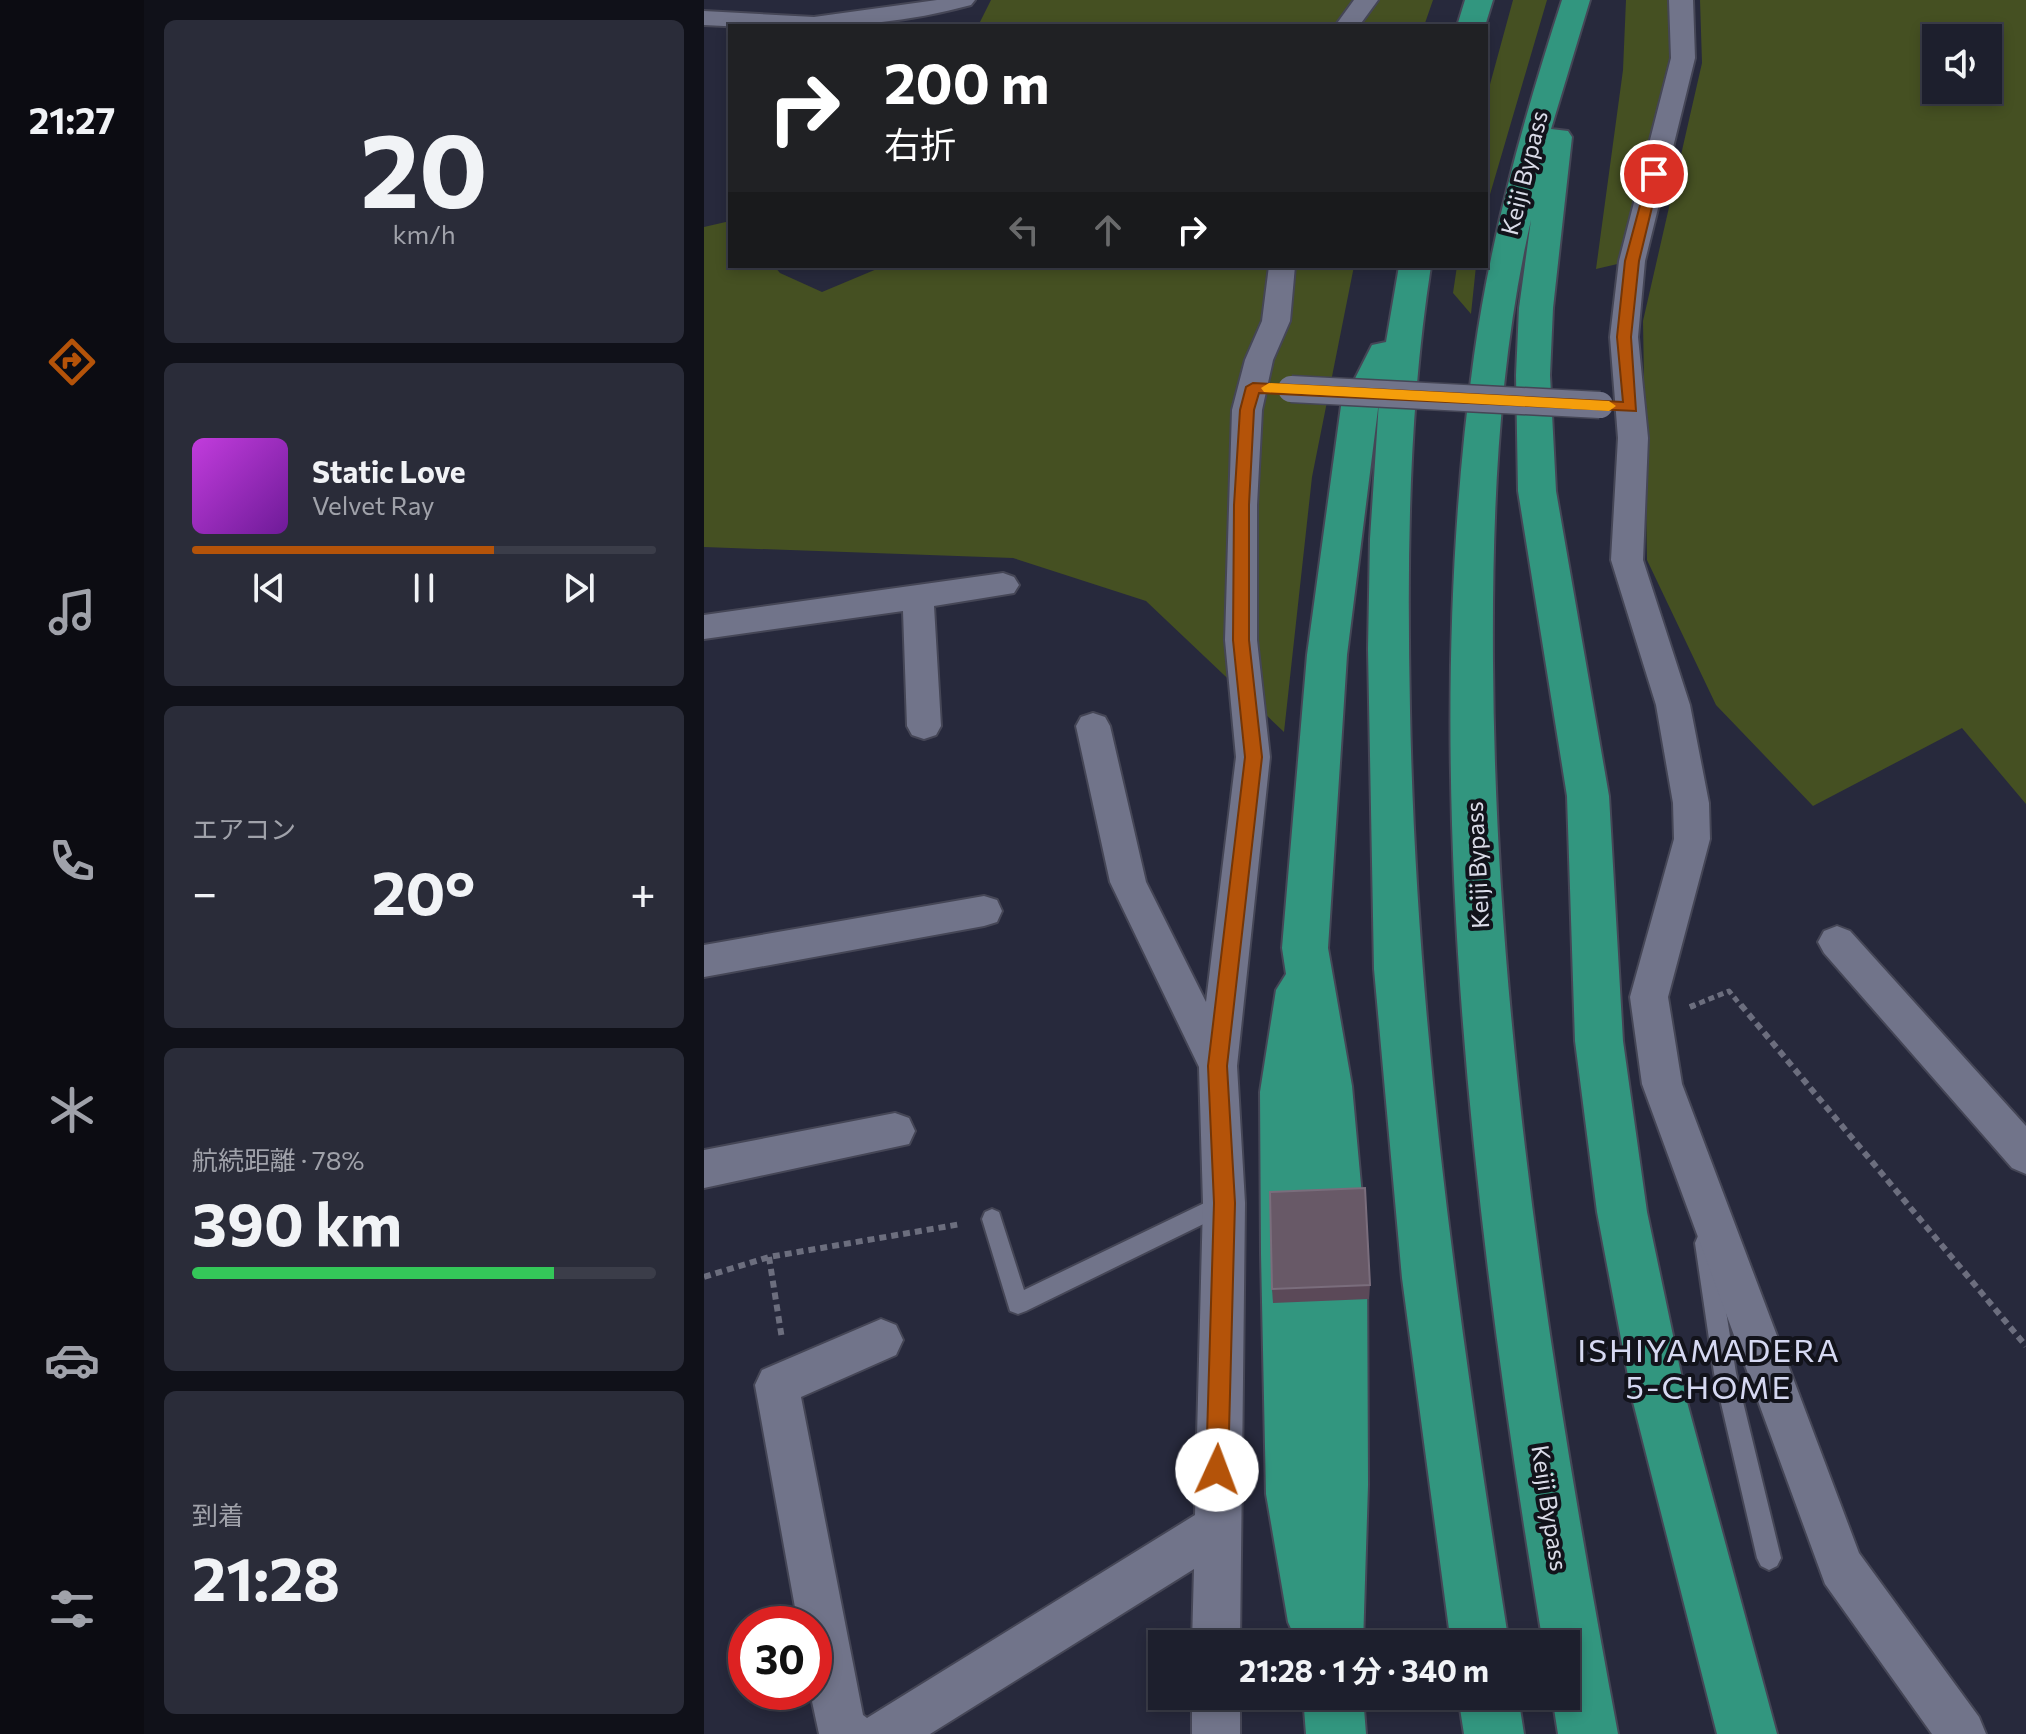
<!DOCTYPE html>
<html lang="ja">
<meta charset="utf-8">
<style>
body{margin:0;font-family:Commissioner,"Noto Sans JP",sans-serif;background:#2a2c39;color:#f1f3f6;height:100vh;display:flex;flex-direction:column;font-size:30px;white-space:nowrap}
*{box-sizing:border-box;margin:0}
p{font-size:26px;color:#a0a2aa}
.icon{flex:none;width:44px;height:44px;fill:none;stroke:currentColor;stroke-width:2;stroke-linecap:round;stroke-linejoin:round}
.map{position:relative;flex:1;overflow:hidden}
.side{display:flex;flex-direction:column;gap:20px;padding:20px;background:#101119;width:560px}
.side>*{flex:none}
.hud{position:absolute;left:24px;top:24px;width:760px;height:244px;border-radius:0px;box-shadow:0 4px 12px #0003,0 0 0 2px #3b3d49;background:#202124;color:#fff;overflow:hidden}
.controls{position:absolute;left:1218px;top:24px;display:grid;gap:16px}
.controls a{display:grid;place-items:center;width:80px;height:80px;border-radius:0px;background:#1d1f2d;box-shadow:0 4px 12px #0003,0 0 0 2px #3b3d49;font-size:40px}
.speed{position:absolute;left:24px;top:1606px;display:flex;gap:16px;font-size:40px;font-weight:700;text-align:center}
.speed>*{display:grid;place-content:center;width:104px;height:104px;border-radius:50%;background:#1d1f2d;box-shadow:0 4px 12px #0003,0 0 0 2px #3b3d49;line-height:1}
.speed .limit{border:12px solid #d22;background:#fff;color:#111}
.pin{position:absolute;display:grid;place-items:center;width:68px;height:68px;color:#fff;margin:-34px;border:4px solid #fff;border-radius:50%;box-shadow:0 2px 8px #0007}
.me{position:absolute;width:88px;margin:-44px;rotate:2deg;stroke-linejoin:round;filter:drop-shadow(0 0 6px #0008)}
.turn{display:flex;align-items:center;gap:28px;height:168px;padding:0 24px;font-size:36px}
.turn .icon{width:104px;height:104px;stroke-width:2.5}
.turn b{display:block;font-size:56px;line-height:68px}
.lanes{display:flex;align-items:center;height:76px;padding:0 24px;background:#0003;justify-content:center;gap:40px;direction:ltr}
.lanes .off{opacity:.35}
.big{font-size:60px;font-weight:700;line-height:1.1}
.side .widget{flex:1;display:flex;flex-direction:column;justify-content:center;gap:12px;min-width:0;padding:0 28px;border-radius:12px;background:#2a2c39}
.side .dial{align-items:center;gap:0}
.dial b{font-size:104px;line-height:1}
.song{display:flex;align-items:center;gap:24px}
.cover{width:96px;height:96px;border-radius:12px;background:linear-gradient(135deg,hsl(290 70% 55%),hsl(280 70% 35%))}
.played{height:8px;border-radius:4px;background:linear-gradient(90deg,#b45309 65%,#3b3d49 65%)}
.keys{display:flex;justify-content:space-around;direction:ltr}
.heat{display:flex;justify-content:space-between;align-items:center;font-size:44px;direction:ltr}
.charge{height:12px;border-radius:6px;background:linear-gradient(90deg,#34c759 78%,#3b3d49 0)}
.trip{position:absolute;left:444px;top:1630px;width:432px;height:80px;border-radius:0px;background:#1d1f2d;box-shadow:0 4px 12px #0003,0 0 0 2px #3b3d49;font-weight:700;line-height:80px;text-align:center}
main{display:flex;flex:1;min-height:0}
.dock{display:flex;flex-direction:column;width:144px;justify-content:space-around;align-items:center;background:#0c0c12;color:#a0a2aa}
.dock .icon{width:56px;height:56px}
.dock .current{color:#b45309}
.dock b{font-size:36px;color:#f1f3f6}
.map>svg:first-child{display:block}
</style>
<main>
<nav class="dock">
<b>21:27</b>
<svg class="icon current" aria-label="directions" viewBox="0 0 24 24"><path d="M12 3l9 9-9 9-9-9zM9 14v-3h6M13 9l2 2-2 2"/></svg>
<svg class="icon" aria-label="music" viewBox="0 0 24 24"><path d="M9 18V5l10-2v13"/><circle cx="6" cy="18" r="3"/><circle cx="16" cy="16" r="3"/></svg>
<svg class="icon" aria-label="phone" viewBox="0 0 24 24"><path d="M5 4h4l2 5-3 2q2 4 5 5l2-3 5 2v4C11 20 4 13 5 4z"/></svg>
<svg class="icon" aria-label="climate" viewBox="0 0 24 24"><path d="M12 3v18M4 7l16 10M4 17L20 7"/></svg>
<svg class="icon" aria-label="car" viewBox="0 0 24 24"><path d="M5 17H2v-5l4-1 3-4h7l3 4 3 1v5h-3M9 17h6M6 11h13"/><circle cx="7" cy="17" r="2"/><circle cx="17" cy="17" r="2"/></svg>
<svg class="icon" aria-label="filters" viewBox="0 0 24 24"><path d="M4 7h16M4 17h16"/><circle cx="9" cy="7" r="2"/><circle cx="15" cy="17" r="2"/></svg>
</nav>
<section class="side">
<div class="widget dial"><b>20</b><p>km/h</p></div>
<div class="widget">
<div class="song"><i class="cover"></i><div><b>Static Love</b><p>Velvet Ray</p></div></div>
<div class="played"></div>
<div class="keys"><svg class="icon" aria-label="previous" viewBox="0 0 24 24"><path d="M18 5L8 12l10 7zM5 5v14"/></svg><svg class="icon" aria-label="pause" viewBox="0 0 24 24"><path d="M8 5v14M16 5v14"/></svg><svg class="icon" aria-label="next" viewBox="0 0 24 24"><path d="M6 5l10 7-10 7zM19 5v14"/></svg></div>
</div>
<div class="widget"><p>エアコン</p>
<div class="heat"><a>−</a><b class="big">20°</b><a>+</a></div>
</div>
<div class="widget"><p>航続距離 · 78%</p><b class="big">390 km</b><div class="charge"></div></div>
<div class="widget"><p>到着</p><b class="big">21:28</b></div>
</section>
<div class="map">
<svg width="1322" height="1734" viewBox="0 0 1322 1734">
<rect width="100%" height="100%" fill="#27293c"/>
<path fill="#455022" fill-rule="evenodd" d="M287 0H729L720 26H274Z
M809 0H843L782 208V99Z
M922 0H966C978 74 939 187 922 262L892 269 919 70Z
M996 0H1322V804L1258 728 1109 806 1012 705 943 560 939 321 998 63ZM1232 38H1284V90H1232Z
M26 221V266H70L76 273 118 292 180 266H650L608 477 580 732 442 601 309 558 0 547V227Z
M753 266H772L767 314 749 293Z"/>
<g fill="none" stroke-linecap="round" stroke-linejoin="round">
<defs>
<path id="service" d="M519 1194 526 1197 529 1204 526 1211 322 1311 314 1314 306 1311 278 1219 281 1212 288 1209 295 1212 320 1290Z
M1001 1233 1008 1236 1011 1243 1032 1373 1077 1558 1073 1566 1065 1570 1057 1566 1053 1558 1010 1373 991 1243 994 1236Z"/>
<path id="minor" d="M233 0H271L267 5C180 29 89 30 0 25V11L110 17Z
M650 0H674L655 26H631Z
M965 0H989L991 58 941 261 934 337 944 438 939 560 986 705 1005 803 1006 839 964 997 978 1084 1155 1553 1275 1717 1282 1734H1228L1121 1584 938 1084 926 997 970 839 969 803 952 705 907 560 914 438 906 337 915 261 967 58Z
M565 266H591L586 321 569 360 558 410 553 505V640L566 757 533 1066 541 1203 536 1644H488L490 1569 226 1734H115L106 1692H110V1624H94L51 1385 58 1370 177 1319 192 1325 199 1340 192 1355 97 1397 159 1715 163 1718 491 1515 499 1203 495 1067 406 882 372 726 377 717 389 713 401 717 406 726 442 882 502 1002 532 757 521 640 528 410 541 360 558 321Z
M299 573 310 577 315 585 310 593 230 606 237 726 232 735 220 739 208 735 203 726 199 611 0 639V615Z
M280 896 293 900 298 911 293 922 280 926 0 977V945Z
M1133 926 1146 931 1322 1126V1174L1308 1168 1120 953 1114 942 1120 931Z
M191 1113 205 1118 211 1131 205 1144 0 1188V1150Z
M488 1696H536V1734H488Z"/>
<path id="motorway" d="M761 0H789L781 26H753Z
M858 0H886L847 129 864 131 868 137 849 308 846 375 852 491 905 796 919 1041 943 1212 983 1402 1073 1734H1013L929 1402 893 1212 871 1041 863 796 814 491 812 375 815 308 827 220C794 364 788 516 789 662 791 1023 848 1380 914 1734H854L848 1696H862V1644H839C771 1232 712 771 770 356 787 234 820 117 858 0Z
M695 266H727C704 414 703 561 706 710 712 1028 756 1331 805 1644H747L698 1278 670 969 664 649 666 539 675 401 643 655 624 948 648 1086 663 1251 664 1485 659 1644 593 1642 584 1622 562 1494 557 1254 556 1092 572 990 582 974 578 948 603 655 637 406 668 345 682 342Z
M599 1696H659L662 1734H602Z
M754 1696H814L820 1734H760Z"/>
</defs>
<use href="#service" stroke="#454656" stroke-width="4"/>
<use href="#minor" stroke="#454656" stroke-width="4"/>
<use href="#motorway" stroke="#454656" stroke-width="4"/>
<path stroke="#6c6e7e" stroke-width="5" stroke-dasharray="6 4" stroke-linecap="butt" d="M986 1007 1025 991 1038 1007"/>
<path stroke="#6c6e7e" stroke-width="6" stroke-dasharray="7 5" stroke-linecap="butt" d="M1037 1005 1322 1346
M986 1007 991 1005
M65 1257 78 1339
M0 1277 65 1257 257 1224"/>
<use href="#service" fill="#71748a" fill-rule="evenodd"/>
<use href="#minor" fill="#71748a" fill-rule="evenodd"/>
<use href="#motorway" fill="#32967f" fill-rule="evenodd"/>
<defs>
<path id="minor-bridge" d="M587 389 896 405"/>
</defs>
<use href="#minor-bridge" stroke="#454656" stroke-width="29" stroke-linecap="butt"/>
<use href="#minor-bridge" stroke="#71748a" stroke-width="26"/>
</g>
<path fill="#5b4958" d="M666 1285 665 1299 569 1303 568 1289Z"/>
<path fill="#685967" stroke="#7a6d7c" stroke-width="2" d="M661 1188 666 1285 568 1289 566 1192Z"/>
<path fill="#b45309" stroke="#753606" stroke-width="2" d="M945 172 956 174 935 261 927 337 932 411 555 393 550 410 545 505V640L558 757 523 1066 531 1203 524 1470 521 1478 513 1481 505 1478 502 1470 510 1203 504 1066 541 757 529 640 530 505 536 410 542 387 549 383 919 402 913 337 921 261Z"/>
<path fill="#f59e0b" d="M565 383 905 401 912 406 905 411 560 392 557 388Z"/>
<g text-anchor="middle" stroke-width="8" stroke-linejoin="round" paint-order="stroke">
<g font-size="24" fill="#dadbe8" stroke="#12131b">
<text transform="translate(821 173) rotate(-76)" y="8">Keiji Bypass</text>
<text transform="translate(774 865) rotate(-93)" y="8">Keiji Bypass</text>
<text transform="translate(845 1508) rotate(81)" y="8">Keiji Bypass</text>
</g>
<g font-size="32" letter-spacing="2" fill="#d6d9f2" stroke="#12131b">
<text x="1005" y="1362">ISHIYAMADERA<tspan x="1005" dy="37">5-CHOME</tspan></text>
</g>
</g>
</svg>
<div class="controls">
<a><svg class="icon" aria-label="sound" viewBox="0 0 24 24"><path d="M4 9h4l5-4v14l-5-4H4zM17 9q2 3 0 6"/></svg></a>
</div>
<div class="speed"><div class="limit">30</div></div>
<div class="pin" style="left:950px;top:174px;background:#d93025"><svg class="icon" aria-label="arrive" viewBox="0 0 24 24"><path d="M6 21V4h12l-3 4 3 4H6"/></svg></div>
<svg class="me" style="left:513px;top:1470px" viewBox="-20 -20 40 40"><circle r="19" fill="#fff"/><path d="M0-13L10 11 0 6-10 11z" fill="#b45309"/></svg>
<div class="trip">21:28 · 1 分 · 340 m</div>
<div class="hud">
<div class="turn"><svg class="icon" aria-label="right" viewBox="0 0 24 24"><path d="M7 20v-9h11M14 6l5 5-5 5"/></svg><div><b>200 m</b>右折</div></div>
<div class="lanes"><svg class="icon off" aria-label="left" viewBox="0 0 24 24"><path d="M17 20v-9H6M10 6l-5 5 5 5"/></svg><svg class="icon off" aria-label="ahead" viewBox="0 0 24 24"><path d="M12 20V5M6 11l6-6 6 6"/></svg><svg class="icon" aria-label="right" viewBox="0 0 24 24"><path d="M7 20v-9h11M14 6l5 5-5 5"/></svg></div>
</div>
</div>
</main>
